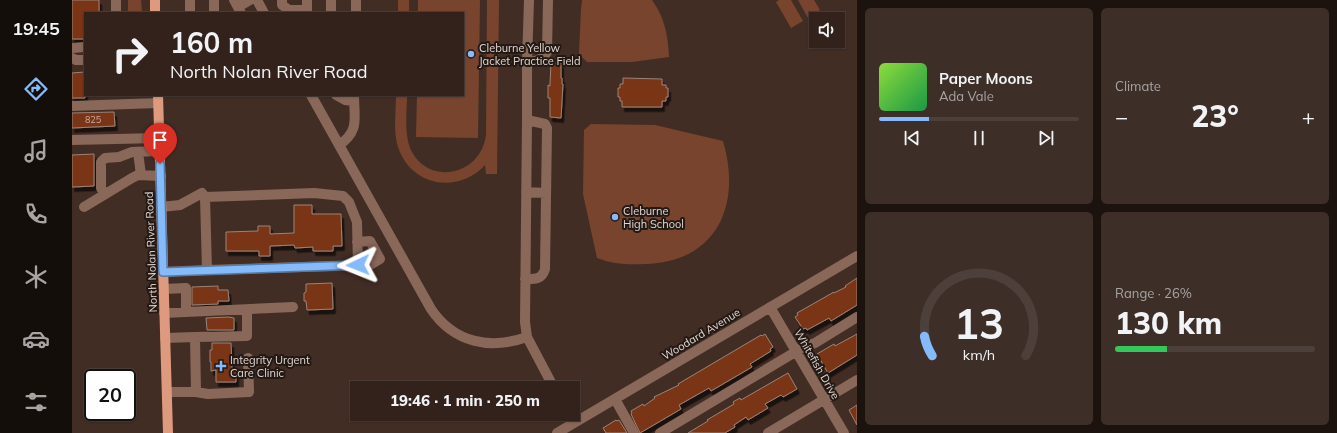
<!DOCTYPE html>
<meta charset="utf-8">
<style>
body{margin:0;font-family:Mulish,sans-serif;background:#3d2f28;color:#f1f3f6;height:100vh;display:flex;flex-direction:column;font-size:15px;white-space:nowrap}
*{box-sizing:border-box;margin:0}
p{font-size:13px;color:#a8a4a3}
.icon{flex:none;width:22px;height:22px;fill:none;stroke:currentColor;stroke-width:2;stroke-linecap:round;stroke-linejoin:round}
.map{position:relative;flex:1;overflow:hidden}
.side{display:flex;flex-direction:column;gap:8px;padding:8px;background:#1c130f;width:480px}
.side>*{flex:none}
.hud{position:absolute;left:12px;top:12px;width:380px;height:84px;border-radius:0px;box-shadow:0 1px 3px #0004,0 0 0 1px #4d3f3a;background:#32221b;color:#f1f3f6;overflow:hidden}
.fabs{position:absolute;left:737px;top:12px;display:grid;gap:8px}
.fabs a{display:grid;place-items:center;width:36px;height:36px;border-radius:0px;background:#32221b;box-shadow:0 1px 3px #0004,0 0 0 1px #4d3f3a;font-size:20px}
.speed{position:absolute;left:12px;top:369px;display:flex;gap:8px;font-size:20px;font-weight:700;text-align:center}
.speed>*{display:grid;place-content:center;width:52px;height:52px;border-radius:50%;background:#32221b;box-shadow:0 1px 3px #0004,0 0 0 1px #4d3f3a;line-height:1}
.speed .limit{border:2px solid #111;border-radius:6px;background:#fff;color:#111}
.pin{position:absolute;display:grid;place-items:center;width:34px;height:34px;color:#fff;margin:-41px -17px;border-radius:50% 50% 50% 0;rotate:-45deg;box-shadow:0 0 4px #0007}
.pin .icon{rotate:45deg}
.me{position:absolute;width:44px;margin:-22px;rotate:268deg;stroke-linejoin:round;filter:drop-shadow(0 0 3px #0008)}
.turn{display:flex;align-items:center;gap:14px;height:84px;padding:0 20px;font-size:18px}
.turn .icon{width:52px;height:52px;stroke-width:2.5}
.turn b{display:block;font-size:28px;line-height:34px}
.big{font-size:30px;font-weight:800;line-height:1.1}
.side .tile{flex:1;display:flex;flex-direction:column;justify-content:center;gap:6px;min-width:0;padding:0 14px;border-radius:6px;background:#3d2f28}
.side .dial{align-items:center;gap:0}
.dial svg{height:104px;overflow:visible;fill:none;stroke:#4d3f3a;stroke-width:7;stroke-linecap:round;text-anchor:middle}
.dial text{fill:#f1f3f6;stroke:none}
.song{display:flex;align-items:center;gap:12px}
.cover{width:48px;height:48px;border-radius:6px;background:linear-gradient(135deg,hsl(90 70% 55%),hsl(140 70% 35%))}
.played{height:4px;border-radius:2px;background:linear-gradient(90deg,#86bbfb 25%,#4d3f3a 25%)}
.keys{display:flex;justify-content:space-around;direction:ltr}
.heat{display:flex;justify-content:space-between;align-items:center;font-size:22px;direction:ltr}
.charge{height:6px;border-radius:3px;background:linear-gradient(90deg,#34c759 26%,#4d3f3a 0)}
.side .tiles{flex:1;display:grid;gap:8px;grid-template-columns:repeat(2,1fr)}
.trip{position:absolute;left:278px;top:381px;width:230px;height:40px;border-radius:0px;background:#32221b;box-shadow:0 1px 3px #0004,0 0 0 1px #4d3f3a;font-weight:800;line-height:40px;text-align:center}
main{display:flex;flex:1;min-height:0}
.menu{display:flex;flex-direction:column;width:72px;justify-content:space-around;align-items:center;background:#140e0b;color:#a8a4a3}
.menu .icon{width:28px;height:28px}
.menu .selected{color:#86bbfb}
.menu b{font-size:18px;color:#f1f3f6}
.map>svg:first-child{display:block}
</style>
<main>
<nav class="menu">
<b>19:45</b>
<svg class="icon selected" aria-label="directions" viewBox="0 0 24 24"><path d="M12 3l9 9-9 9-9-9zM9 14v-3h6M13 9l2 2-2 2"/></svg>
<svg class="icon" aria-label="music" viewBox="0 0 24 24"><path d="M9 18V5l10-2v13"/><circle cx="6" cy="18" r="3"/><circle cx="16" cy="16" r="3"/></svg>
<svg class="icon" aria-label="phone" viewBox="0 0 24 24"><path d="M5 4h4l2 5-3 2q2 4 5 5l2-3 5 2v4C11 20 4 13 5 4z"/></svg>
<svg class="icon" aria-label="climate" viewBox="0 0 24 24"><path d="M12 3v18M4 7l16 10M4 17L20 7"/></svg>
<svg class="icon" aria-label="car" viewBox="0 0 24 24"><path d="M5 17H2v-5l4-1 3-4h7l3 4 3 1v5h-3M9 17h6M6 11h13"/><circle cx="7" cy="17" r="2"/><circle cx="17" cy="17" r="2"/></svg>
<svg class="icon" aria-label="filters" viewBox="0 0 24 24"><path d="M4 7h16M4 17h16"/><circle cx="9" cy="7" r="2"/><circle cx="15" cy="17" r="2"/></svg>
</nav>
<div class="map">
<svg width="785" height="433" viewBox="0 0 785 433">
<defs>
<filter id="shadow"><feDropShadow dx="2.5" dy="4.5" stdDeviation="0" flood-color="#0009"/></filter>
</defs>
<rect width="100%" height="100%" fill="#422d24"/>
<path fill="#78442e" d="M56 0H69L70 13H58L56 11Z
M326 0H337V13H326Z
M346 0H408L406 138 344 137 345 95H391V13H346Z
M415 0H427L425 174H414L413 165C387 194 339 187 326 147 321 131 324 112 324 95H335C335 111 332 132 338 148 355 187 409 176 414 135Z
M510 0H580C593 18 596 36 597 57L560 62H515L507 54 509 9Z
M707 0H719L731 21 719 28 704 2Z
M726 0H742L748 10 736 18Z
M519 124 583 125 651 141C670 205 645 262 573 264 556 265 540 264 525 258L511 194 512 130Z"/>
<path fill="#7a3412" stroke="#9c8378" filter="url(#shadow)" d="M0 0H27V13H13V39H0Z
M479 63H489V78H490V84H491L489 118 478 117V98H476V85L478 86V84Z
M13 72V98H0V73Z
M551 78 590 79V85H594V88H596V97H594V101H590V107H550V101H548V97H546V88H548V84H551Z
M42 112 43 126 0 128V113Z
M22 154V186L0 187V155Z
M222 205H240V214H269L270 246H261V251H241V247L223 248 222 245 198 246V256H187V251H154V232L186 231V226H198V234L222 233Z
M785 278V305L759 321 757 318 735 330 734 328 731 329 723 317 726 315 725 313 762 292V293L774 287 773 286Z
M260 283 261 309 235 310 234 301H232V293L234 292V284Z
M146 286V290H156L157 301H146V304L120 305V287Z
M157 317 162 318V330H135L134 318Z
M693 334 701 347 698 349 699 351 678 364 680 367 639 391 637 388 607 405 609 409 568 433 559 414 560 413 559 411 571 404 572 406 583 398 582 397 607 385 606 384 689 335 690 336Z
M785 334V355L756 373 745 354 762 344 763 346Z
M140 343H159L160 369H164V382H144V370L139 371V362H138V350H140Z
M716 373 725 389 711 397 709 395 693 404 696 408 676 420 674 417 662 425 663 427 653 433H616L636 421 635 420 662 404 661 402 668 398 669 400Z
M785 405V425L777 410Z
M544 420 545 421 547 420 555 433H534L531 428Z"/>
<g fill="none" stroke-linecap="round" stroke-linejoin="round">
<path stroke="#89685a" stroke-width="10" d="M44 0V13
M118 0V13
M142 0V13
M162 0 169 13
M185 0 192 13
M210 0V5L217 10H235
M457 0 455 63C463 61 471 60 475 52L476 0
M166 7 178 0
M235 13V0
M259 13V0
M284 13V0
M0 48 12 47
M0 58 4 60H13
M239 95 359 309C382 343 418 350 455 337
M264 95 273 100 282 101
M0 106 86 103
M455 120V63
M0 140 87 138
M267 145C288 131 282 118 282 95
M66 152 69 175
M454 192 474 193
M33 194 29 188V162L33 158 47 157 60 152 87 151
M133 197 242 193 271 196 277 202 285 222 286 265
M12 207 60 178 66 175 89 176
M89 207 108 205 130 193 133 197 135 270 91 272
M135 270 298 265 308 259 298 241 285 242
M453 279C462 279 470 280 473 269L475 128 473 124 455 120 453 322 455 337 482 388
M92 289 114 288V312
M698 307 772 433
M92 313 221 307
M123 337 175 336V313
M93 338 123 337 124 392H95
M124 392 136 394 177 392 176 358
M543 399 562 433
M497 414 502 423
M485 433 785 256
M588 433 730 348 743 343 785 317
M696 433 785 380"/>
<path stroke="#de9a7e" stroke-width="10" d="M83 0V13
M86 95 96 433"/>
</g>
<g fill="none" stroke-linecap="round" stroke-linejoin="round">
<defs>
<path id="route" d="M88 164 91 272 286 265"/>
</defs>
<use href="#route" stroke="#577aa3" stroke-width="10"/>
<use href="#route" stroke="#86bbfb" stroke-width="7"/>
</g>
<g fill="#86bbfb" stroke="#221814" stroke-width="1.5">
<circle cx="399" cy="54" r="4"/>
<circle cx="543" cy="217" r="4"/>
<path d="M147 360h4v4h4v4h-4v4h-4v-4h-4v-4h4z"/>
</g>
<g text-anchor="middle" stroke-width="4" stroke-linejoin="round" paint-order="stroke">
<g font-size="9" fill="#c9ada0">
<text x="21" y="123">825</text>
</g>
<g font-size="11" fill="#e3d5cf" stroke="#221814" text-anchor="start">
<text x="407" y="52">Cleburne Yellow<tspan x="407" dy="13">Jacket Practice Field</tspan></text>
<text x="551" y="215">Cleburne<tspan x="551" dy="13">High School</tspan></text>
<text x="158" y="364">Integrity Urgent<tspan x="158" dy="13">Care Clinic</tspan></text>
</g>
<g font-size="11" fill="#e3d5cf" stroke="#221814">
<text transform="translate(79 252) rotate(-92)" y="4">North Nolan River Road</text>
<text transform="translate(629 334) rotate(-31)" y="4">Woodard Avenue</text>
<text transform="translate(745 364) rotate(60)" y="4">Whitefish Drive</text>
</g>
</g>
</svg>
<div class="fabs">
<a><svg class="icon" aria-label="sound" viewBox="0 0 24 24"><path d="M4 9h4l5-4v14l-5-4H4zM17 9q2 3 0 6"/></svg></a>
</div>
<div class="speed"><div class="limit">20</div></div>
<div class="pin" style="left:88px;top:164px;background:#d93025"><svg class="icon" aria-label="arrive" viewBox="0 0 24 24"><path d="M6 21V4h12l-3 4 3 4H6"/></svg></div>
<svg class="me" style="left:286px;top:265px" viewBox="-20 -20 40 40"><path d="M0-17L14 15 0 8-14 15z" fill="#86bbfb" stroke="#fff" stroke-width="4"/></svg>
<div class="trip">19:46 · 1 min · 250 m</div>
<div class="hud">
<div class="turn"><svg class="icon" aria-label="right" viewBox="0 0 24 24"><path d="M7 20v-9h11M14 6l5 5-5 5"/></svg><div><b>160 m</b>North Nolan River Road</div></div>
</div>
</div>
<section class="side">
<div class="tiles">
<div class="tile">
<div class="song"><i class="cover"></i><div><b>Paper Moons</b><p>Ada Vale</p></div></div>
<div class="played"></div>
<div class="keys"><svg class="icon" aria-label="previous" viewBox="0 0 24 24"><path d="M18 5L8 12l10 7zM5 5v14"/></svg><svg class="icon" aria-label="pause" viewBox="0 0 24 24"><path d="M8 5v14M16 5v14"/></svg><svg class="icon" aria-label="next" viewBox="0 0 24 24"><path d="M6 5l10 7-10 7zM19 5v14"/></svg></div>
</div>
<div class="tile"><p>Climate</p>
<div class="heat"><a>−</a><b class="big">23°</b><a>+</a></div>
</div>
<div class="tile dial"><svg viewBox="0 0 100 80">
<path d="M14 69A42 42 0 1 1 86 69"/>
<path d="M14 69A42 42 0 0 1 8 54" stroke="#86bbfb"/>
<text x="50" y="56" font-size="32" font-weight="700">13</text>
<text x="50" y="72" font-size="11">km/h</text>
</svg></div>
<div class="tile"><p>Range · 26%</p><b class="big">130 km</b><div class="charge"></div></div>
</div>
</section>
</main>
